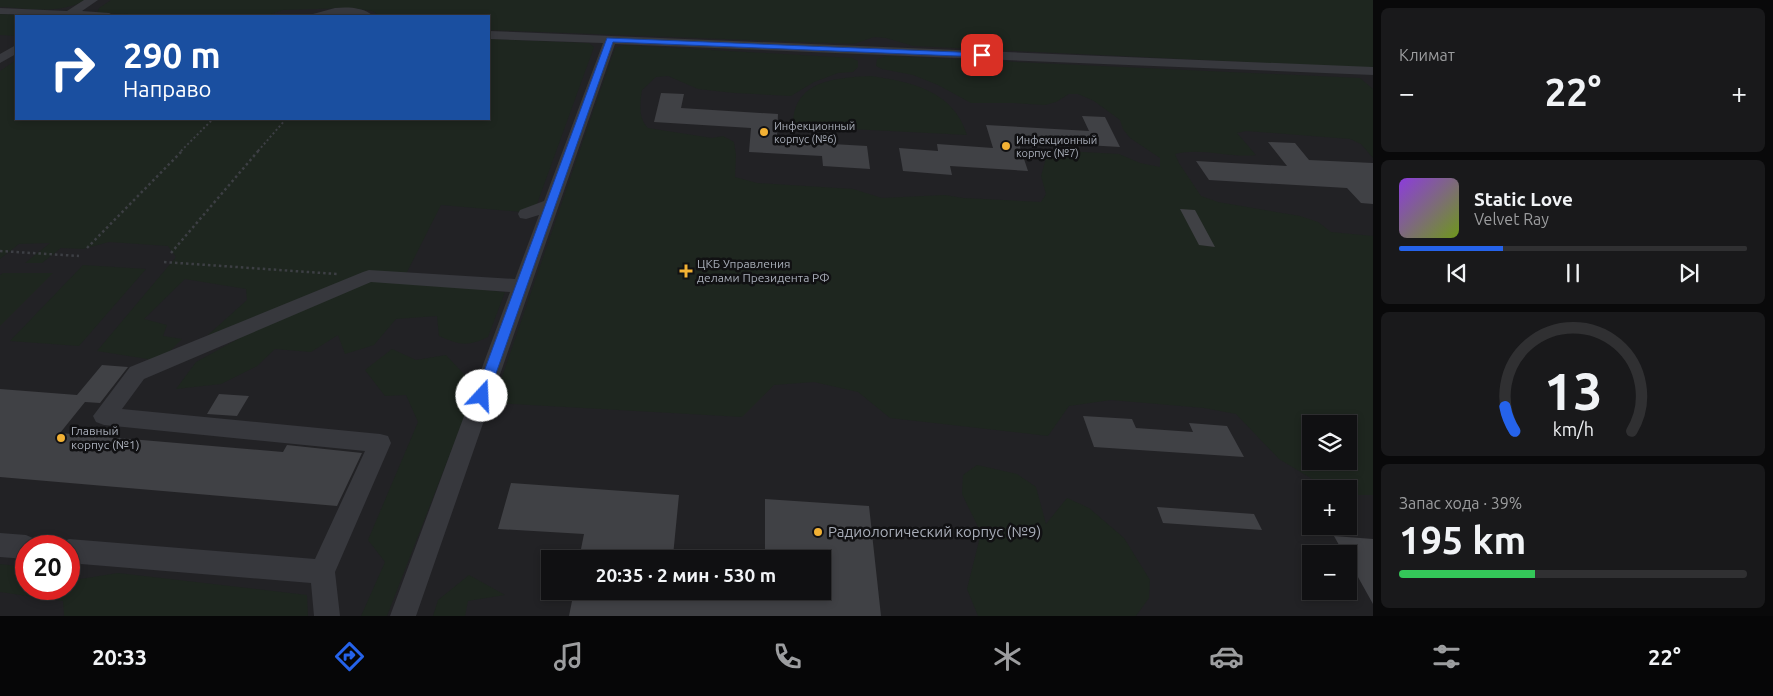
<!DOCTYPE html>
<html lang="ru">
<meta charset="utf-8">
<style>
body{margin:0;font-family:Ubuntu,sans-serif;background:#19191b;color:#f1f3f6;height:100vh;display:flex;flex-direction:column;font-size:19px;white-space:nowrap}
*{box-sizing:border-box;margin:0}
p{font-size:16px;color:#9c9d9f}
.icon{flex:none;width:28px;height:28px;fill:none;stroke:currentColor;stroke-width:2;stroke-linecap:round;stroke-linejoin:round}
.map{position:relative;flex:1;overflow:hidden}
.drawer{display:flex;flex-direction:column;gap:8px;padding:8px;background:#09090a;width:400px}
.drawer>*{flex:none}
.hud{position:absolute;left:15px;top:15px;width:475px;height:105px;border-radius:0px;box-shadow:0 2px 8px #0003,0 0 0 1px #303032;background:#1a4fa0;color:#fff;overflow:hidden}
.tools{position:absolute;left:1302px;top:415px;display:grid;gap:10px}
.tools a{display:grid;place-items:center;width:55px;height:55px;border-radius:0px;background:#101012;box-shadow:0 2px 8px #0003,0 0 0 1px #303032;font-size:25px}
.speed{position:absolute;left:15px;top:535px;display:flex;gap:10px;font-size:25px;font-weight:700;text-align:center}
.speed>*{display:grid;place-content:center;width:65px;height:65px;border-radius:50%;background:#101012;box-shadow:0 2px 8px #0003,0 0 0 1px #303032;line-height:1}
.speed .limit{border:8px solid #d22;background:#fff;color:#111}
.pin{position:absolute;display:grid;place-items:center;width:42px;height:42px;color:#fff;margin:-21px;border-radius:10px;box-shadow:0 2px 8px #0006}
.me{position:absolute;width:55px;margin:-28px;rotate:20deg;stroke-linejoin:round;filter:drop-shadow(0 0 4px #0008)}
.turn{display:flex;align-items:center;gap:18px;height:105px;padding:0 25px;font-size:22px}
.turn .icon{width:65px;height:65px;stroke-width:2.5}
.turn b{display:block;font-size:35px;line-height:42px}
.big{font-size:38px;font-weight:700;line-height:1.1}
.drawer .widget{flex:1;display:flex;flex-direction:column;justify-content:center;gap:8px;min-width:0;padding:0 18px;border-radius:8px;background:#19191b}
.drawer .dial{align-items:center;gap:0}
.dial svg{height:130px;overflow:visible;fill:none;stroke:#303032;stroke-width:7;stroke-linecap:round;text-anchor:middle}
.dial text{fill:#f1f3f6;stroke:none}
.song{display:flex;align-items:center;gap:15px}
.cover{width:60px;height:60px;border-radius:8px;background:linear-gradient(135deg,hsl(270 70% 55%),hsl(80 70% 35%))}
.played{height:5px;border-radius:2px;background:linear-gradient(90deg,#2563eb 30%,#303032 30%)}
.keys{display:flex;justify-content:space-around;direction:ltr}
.heat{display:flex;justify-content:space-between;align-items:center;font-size:28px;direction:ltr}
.charge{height:8px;border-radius:4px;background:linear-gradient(90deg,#34c759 39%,#303032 0)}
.trip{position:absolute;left:541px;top:550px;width:290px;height:50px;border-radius:0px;background:#101012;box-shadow:0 2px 8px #0003,0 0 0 1px #303032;font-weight:700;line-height:50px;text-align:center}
.menu{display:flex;height:80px;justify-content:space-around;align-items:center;background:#060607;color:#9c9d9f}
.menu .icon{width:35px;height:35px}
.menu .active{color:#2563eb}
.menu b{font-size:22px;color:#f1f3f6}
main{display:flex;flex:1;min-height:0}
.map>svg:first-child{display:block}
</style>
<main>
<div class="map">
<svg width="1373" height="616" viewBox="0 0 1373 616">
<rect width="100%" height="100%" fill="#161618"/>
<path fill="#222225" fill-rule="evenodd" d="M0 0H1373V616H0ZM16 16H489V119H16ZM1311 424H1349V461H1311ZM1311 489H1349V526H1311ZM26 546H69V589H26ZM1311 554H1349V591H1311ZM550 559H822V591H550Z"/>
<path fill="#1e261f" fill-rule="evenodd" d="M0 0H85C60 15 28 8 0 7Z
M111 0H1373V68L913 46 886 38 874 37 854 44 489 30V16H380L372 11 352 8 283 10 266 16H190L97 13 99 8Z
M0 14 52 16H16V36H15L0 35Z
M489 39 589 43 594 47 537 204 522 212 441 205 402 282 505 292 488 337C467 347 460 345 439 336L437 316 396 319 374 345 345 354 338 335 311 352 275 349 257 366 221 384 176 389 196 362 238 339 208 335 247 300 246 289 185 279 144 319 167 325 163 336 182 339 160 361 97 351 176 257 168 246 109 242 83 249 61 248 42 263H25L50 243 19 244 0 259V71L16 60V119H489Z
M624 45 852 58 858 61V67L853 72 838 73 814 82 791 96 734 93 698 89 668 76 656 77 642 90C640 103 638 118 648 128L712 138 723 136 734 142 736 155 735 177 757 183 853 189 882 198 945 195 963 198 1041 202 1046 194 1041 176 1046 158 1045 150 1119 154 1140 163 1160 167V158L1130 138 1123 129 1120 120 1094 101 1078 94H1069L1056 102 1045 105 1013 103H971L938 85 913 75 882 69 876 66 877 59 888 56 1360 78 1373 89V158L1361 144 1350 139 1246 131 1237 133 1256 155C1229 158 1201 147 1175 154L1179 163 1201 196 1218 202 1300 216 1318 222 1331 232 1373 236V495H1349V489H1329L1279 459 1236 414 1204 408 1111 400 1069 406 1048 436 890 418 858 392 814 382 774 385 742 417 493 403 615 48ZM1311 424H1349V461H1311Z
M871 76C911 82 953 90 967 135L793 126C793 80 835 78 871 76Z
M83 265 146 269 79 346 10 341Z
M3 273H53L0 326V275Z
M392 349 416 360 446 355 476 387 387 616H361L385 562 368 540 418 422 406 395 385 396 365 370Z
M977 465 1017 474 1036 487 1046 524 1067 498 1089 508 1124 538 1150 580 1149 598 1136 616H978L967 589 981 533 962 494 963 475Z
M0 564 26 567V589H69V575L74 580 118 573 307 595 308 616H64L63 601 0 592Z
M469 575 505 595 468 601 465 616H433L438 600Z"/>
<path fill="#404145" d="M661 93 684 94 681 108 778 114 777 136 832 139V144L867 146 870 169 823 166 822 156 749 152 751 128 654 122Z
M1082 116 1105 117 1120 147 1018 141 1028 171 950 166 952 175 903 171 899 148 938 151 937 144 993 148 986 125 1089 131Z
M1268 142 1295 143 1309 160 1373 163V204L1361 203 1347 188 1209 180 1196 161 1287 166Z
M1180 209 1195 210 1215 247 1199 245Z
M102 365 128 367 100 403 85 402 60 433 283 452 287 445 362 453 337 506 0 477V389L77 395Z
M219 394 249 396 237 416 207 414Z
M1083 416 1132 419 1136 428 1193 432 1189 423 1227 426 1244 457 1094 447Z
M511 483 679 495 673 556 611 551 610 559H579L584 534 498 529Z
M765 499 869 506 881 616H569L574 591H822V559H765Z
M1157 507 1254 514 1262 530 1163 523Z
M1334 536 1373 539V604L1349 561V554H1344Z"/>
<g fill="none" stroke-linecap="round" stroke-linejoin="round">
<path stroke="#3d3f44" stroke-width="2" stroke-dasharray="2 2.5" stroke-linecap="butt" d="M181 151 213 119
M258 151 286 119"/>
<path stroke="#3d3f44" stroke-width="2.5" stroke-dasharray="2.5 3" stroke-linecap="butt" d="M87 248 183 150
M0 251 79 256
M171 253 259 150
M164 262 337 274"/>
<path fill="#37383d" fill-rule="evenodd" d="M84 0H98L82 11 109 13 115 16 0 14V8L67 11Z
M335 8C347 7 364 7 373 16H311L313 14Z
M489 31 1373 67V75L615 44 416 616H390L510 292 371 282 144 379 122 409 380 434 388 436 391 443 335 572 340 616H314L311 583 69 563V546H59L60 543 69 539 315 559 365 451 104 425 96 422 93 416 130 367 363 272 369 270 515 279 539 215 526 219 520 218 518 214 520 210 544 201 603 43 489 39Z
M16 45V54L0 63V54Z
M0 533 26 535 35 539 38 546H26V559L0 557Z"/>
</g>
<path fill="#2563eb" stroke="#184099" d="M607 38 982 53 985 55 982 57 613 42 488 396 486 400H477L475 396Z"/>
<g fill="#f2b134" stroke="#111113" stroke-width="2">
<circle cx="764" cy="132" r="5"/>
<circle cx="1006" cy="146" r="5"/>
<path d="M683.5 263.5h5v5h5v5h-5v5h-5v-5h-5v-5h5z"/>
<circle cx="61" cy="438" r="5"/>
<circle cx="818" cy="532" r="5"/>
</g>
<g text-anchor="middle" stroke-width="5" stroke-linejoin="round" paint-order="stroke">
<g font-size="11" fill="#a8adb8" stroke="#111113" text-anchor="start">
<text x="774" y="130">Инфекционный<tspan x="774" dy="13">корпус (№6)</tspan></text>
<text x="1016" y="144">Инфекционный<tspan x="1016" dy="13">корпус (№7)</tspan></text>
</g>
<g font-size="12" fill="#a8adb8" stroke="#111113" text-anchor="start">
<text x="697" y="268">ЦКБ Управления<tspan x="697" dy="14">делами Президента РФ</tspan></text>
<text x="71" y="435">Главный<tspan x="71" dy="14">корпус (№1)</tspan></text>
</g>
<g font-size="15" fill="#a8adb8" stroke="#111113" text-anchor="start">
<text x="828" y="537">Радиологический корпус (№9)</text>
</g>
</g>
</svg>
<div class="tools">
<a><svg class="icon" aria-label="layers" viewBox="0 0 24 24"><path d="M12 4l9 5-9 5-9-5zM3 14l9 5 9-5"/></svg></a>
<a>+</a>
<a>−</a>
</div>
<div class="speed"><div class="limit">20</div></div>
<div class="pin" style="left:982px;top:55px;background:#d93025"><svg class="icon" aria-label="arrive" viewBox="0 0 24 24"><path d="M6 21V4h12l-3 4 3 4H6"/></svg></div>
<svg class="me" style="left:482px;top:396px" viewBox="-20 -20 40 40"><circle r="19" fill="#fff"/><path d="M0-13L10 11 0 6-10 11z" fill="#2563eb"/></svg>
<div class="trip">20:35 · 2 мин · 530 m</div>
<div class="hud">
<div class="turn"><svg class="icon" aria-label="right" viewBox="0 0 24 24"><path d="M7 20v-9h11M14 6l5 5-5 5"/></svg><div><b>290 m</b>Направо</div></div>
</div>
</div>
<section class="drawer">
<div class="widget"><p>Климат</p>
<div class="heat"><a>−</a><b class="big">22°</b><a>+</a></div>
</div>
<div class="widget">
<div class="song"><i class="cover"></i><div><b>Static Love</b><p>Velvet Ray</p></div></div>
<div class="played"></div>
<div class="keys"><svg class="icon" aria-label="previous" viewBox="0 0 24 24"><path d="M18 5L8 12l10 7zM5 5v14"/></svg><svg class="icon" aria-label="pause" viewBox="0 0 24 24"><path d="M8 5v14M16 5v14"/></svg><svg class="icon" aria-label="next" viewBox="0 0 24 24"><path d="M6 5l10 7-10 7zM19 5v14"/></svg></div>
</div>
<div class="widget dial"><svg viewBox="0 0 100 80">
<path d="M14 69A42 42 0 1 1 86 69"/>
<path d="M14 69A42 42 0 0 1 8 54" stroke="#2563eb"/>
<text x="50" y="56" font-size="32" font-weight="700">13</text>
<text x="50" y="72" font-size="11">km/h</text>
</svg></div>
<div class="widget"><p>Запас хода · 39%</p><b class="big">195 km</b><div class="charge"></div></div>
</section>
</main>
<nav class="menu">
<b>20:33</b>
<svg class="icon active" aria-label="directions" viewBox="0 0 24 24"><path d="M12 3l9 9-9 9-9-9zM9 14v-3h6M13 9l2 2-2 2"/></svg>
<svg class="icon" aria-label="music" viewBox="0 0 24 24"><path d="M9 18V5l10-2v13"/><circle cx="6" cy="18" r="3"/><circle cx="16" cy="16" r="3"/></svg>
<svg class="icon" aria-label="phone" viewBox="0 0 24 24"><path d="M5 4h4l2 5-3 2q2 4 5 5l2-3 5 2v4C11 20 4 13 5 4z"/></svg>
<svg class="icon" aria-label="climate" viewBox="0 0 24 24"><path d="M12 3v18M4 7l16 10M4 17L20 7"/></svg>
<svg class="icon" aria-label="car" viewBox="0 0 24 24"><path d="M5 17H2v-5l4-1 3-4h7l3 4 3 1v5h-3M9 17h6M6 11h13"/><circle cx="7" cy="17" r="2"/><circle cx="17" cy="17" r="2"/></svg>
<svg class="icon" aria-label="filters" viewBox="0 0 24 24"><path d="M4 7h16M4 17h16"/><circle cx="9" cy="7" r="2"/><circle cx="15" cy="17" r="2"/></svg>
<b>22°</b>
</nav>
